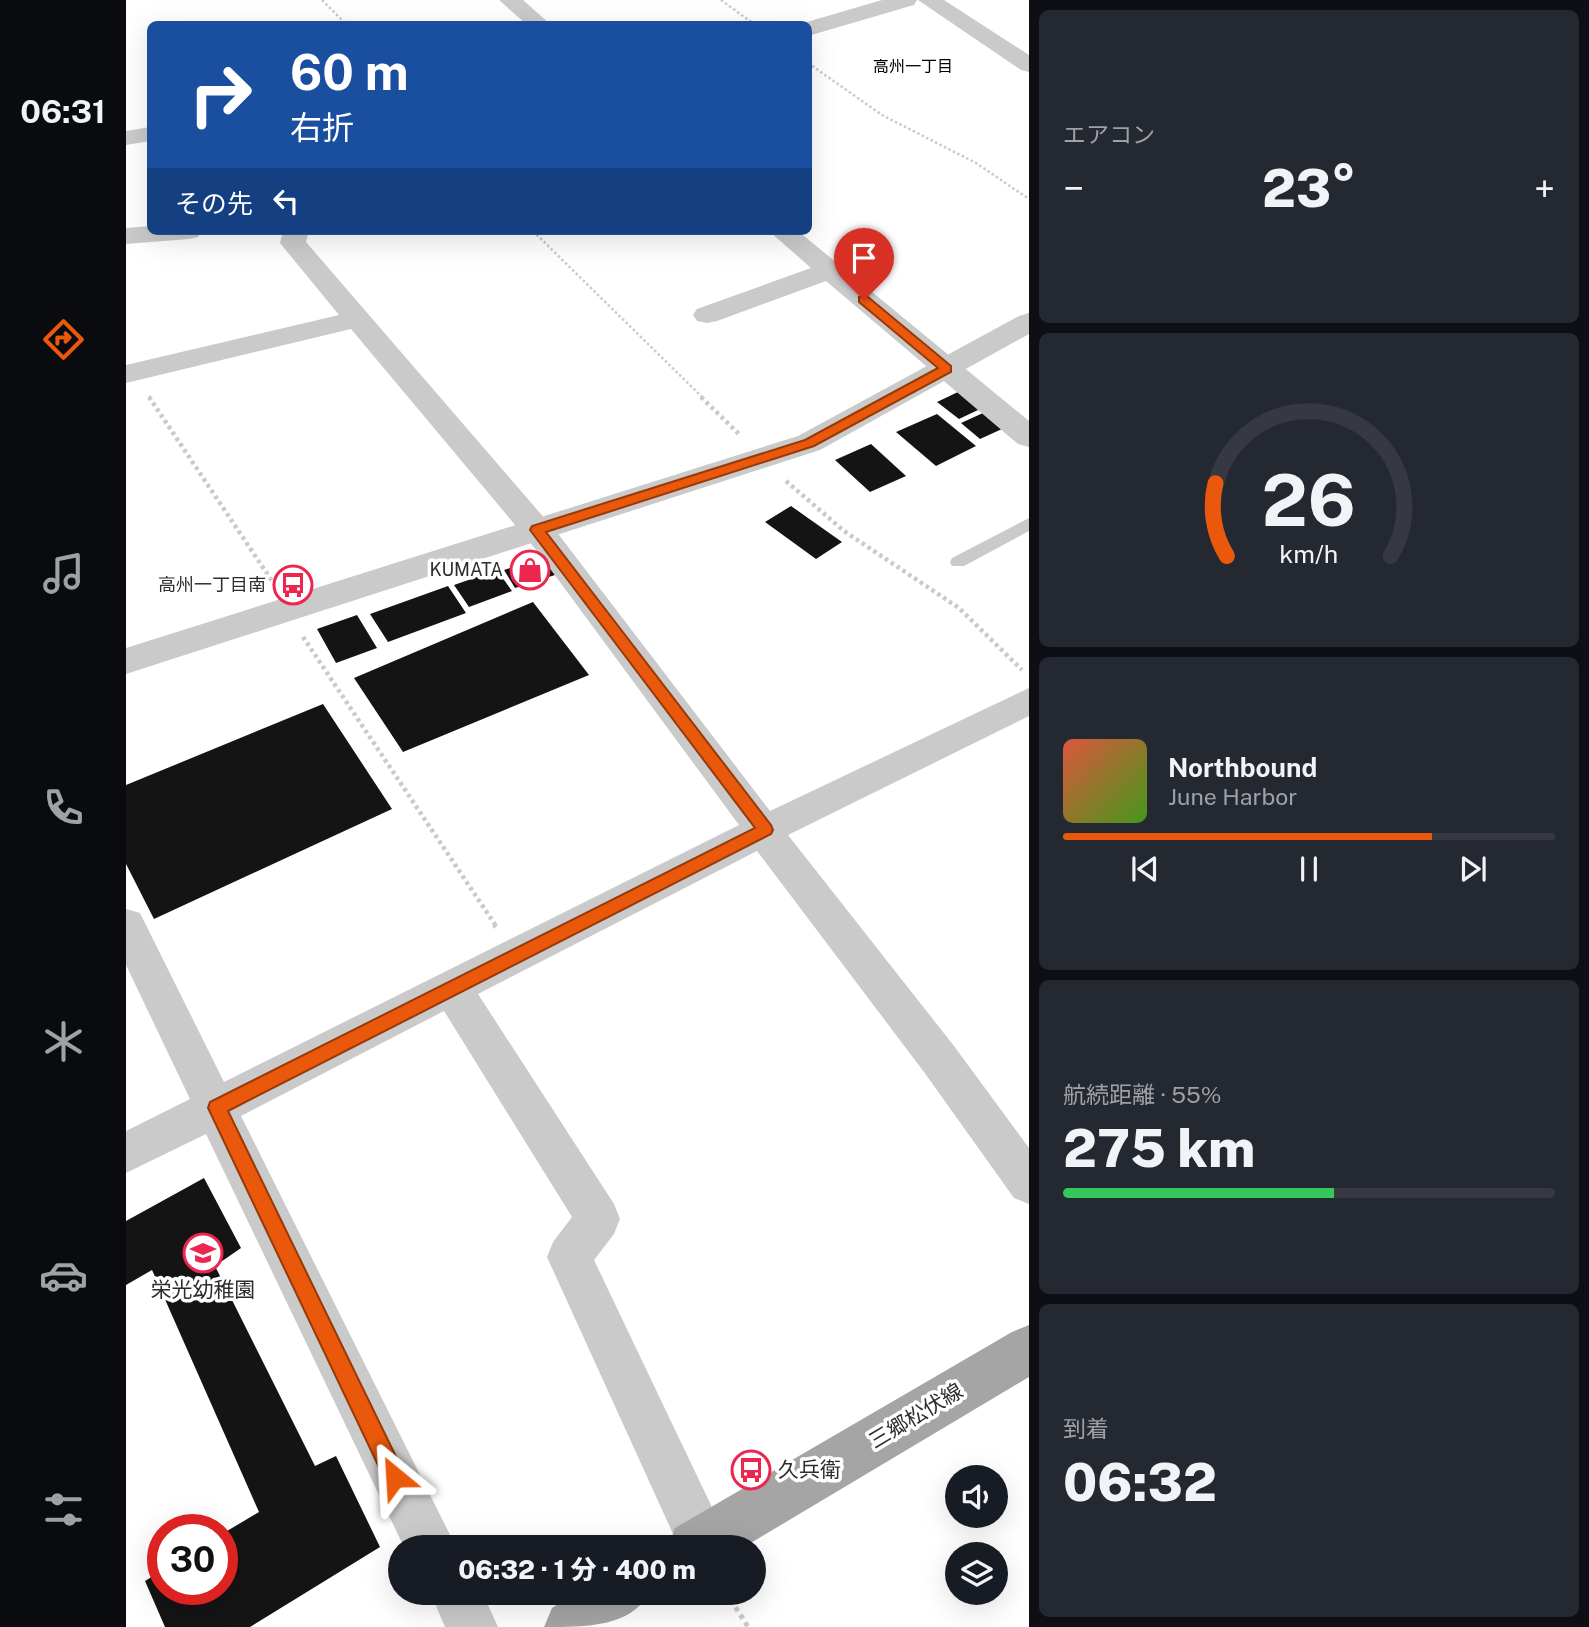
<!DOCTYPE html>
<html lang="ja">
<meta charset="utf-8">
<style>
body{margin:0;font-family:"Public Sans","Noto Sans JP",sans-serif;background:#242831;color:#f1f3f6;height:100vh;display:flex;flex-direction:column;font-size:26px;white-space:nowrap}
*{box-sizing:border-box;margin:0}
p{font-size:23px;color:#9ea1a6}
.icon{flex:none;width:38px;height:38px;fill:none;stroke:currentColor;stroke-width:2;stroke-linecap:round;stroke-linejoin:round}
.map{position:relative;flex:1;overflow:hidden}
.side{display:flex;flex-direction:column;gap:10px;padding:10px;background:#0d0f14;width:560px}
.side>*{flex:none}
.hud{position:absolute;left:21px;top:21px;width:665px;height:214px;border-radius:10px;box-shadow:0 7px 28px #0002;background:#1a4fa0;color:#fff;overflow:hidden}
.controls{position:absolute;left:819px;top:1465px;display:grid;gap:14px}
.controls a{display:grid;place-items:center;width:63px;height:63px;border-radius:50%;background:#171b24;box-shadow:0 7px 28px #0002;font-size:35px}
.speed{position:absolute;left:21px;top:1514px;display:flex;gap:14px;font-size:35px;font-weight:700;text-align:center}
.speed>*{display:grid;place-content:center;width:91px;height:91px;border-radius:50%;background:#171b24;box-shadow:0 7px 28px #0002;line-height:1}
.speed .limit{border:10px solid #d22;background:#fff;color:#111}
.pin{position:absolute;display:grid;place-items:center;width:60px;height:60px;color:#fff;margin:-72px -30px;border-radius:50% 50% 50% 0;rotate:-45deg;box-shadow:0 0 7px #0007}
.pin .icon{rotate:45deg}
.me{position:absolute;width:77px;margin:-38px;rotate:333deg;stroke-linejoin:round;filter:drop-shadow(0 0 5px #0008)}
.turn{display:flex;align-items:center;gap:24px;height:147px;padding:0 28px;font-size:32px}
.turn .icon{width:91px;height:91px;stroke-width:2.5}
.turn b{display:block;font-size:49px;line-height:60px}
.then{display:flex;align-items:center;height:66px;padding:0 28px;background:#0003;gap:14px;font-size:26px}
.big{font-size:52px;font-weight:800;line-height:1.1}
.side .tile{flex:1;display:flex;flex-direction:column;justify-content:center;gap:10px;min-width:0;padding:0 24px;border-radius:10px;background:#242831}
.side .dial{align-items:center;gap:0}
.dial svg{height:182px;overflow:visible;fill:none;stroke:#363941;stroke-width:7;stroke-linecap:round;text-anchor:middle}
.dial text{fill:#f1f3f6;stroke:none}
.song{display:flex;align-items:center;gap:21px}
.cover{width:84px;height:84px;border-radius:10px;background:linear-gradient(135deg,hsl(10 70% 55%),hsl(100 70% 35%))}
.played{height:7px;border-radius:4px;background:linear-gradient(90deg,#ea580c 75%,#363941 75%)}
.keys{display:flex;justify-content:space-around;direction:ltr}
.heat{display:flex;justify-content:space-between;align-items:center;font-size:38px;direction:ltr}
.charge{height:10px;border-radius:5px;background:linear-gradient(90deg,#34c759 55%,#363941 0)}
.trip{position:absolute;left:262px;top:1535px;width:378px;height:70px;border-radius:35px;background:#171b24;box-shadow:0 7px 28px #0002;font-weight:800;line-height:70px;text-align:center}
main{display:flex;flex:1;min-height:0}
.menu{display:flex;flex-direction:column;width:126px;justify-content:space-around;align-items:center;background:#090b0e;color:#9ea1a6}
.menu .icon{width:49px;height:49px}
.menu .on{color:#ea580c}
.menu b{font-size:32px;color:#f1f3f6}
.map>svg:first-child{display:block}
</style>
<main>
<nav class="menu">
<b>06:31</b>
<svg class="icon on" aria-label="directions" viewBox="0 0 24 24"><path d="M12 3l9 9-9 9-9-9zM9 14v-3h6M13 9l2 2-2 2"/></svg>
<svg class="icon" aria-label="music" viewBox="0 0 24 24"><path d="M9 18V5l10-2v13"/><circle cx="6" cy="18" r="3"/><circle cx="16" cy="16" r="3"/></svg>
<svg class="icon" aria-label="phone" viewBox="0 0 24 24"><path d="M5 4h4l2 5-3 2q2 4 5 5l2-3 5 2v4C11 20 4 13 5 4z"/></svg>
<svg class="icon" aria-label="climate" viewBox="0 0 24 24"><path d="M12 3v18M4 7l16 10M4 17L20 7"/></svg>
<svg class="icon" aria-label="car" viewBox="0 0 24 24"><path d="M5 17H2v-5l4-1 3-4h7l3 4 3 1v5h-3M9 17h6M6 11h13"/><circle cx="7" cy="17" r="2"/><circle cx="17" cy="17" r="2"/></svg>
<svg class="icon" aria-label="filters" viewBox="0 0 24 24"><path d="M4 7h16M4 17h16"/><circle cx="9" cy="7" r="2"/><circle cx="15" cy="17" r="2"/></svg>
</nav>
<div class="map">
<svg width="903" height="1627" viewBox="0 0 903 1627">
<rect width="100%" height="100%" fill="#fff"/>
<path fill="#141414" d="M832 392 854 409 833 419 811 402Z
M857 413 876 429 854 439 835 423Z
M811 414 850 446 810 466 770 432Z
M745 444 780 476 744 492 709 460Z
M665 506 716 542 690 559 639 522Z
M420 556 432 574 389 588 378 570Z
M371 570 386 591 343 607 328 585Z
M322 586 340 613 262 642 244 614Z
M407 602 463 675 277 752 228 678Z
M231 615 251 648 210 663 191 629Z
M197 704 266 809 28 919 0 864V785Z
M78 1178 115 1248 89 1266 189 1466 210 1456 254 1547 124 1627H39L19 1581 37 1570V1589H96V1534L133 1512 26 1270 0 1285V1221Z"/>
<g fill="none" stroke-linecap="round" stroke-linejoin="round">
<path stroke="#cacaca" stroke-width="2.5" stroke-dasharray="2.5 2.5" stroke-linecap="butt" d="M196 0 220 24
M595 0 628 24
M682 63 756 115 850 163 903 199
M407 231 577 398
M23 396 25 398"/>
<path stroke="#cacaca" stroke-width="4.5" stroke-dasharray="3.5 3.5" stroke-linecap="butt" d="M23 397 148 584
M575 397 613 434
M660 481 718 531 833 608 896 670
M177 637 370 926"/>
<path stroke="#cacaca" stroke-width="5" stroke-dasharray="4.5 4.5" stroke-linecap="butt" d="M368 925 370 927
M600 1592 622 1627"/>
<path fill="#cacaca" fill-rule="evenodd" d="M903 518V531L838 566H826L824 562 826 558Z"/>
<path fill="#cacaca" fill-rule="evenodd" d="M373 0H397L424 24H400Z
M756 0H791L788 5 682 36V24H674Z
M792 0H818L903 55V72L895 70Z
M24 127V141L0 145V131Z
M24 226V231H76L72 237 63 239 0 244V228Z
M157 231H183L180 242 433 535 644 811 903 688V716L662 835 828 1046 903 1148V1204L888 1198 798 1072 631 851 352 994 488 1204 494 1219 488 1234 468 1260 594 1524 601 1542 599 1547H553L421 1257 427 1242 446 1217 318 1011 115 1116 330 1547H278L80 1134 0 1173V1131L64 1099 0 965V909L14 913 98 1082 613 825 411 551 225 329 0 383V365L213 315 154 243Z
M643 231H672L903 421V447L892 444 700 281 591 321 581 323 571 321 567 315 571 309 685 268Z
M304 1592H356L372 1627H319Z"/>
<path fill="#cacaca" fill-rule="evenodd" d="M903 313V334L694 450 0 674V648L672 436 893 316Z"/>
<path fill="#a5a5a5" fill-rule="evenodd" d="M903 1325V1377L618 1547H542L549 1528 886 1332Z
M450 1592H524C505 1627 461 1627 418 1627L426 1608Z"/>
</g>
<path fill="#ea580c" stroke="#983908" stroke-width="2" d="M733 297H742L825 366V372L688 446 420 532 645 825 647 830 645 834 102 1111 276 1469 279 1477 276 1484 269 1487 261 1484 82 1108 84 1102 629 828 404 530 406 526 679 440 812 368 733 302Z"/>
<defs>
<symbol id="shop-ring" viewBox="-11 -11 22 22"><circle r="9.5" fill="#fff" stroke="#ec264e" stroke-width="1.5"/><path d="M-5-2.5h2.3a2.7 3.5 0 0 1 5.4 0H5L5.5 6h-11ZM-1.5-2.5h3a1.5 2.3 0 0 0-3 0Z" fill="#ec264e"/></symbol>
<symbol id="bus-ring" viewBox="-11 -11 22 22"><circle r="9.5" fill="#fff" stroke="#ec264e" stroke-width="1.5"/><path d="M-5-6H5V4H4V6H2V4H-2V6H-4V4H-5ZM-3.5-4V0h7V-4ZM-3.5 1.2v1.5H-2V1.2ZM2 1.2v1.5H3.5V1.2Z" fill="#ec264e"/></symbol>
<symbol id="school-ring" viewBox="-11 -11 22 22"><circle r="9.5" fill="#fff" stroke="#ec264e" stroke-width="1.5"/><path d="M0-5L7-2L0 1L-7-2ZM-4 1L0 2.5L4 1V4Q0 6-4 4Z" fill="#ec264e"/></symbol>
</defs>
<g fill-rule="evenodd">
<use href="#shop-ring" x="382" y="548" width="44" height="44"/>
<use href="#bus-ring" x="145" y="563" width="44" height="44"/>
<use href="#school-ring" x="55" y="1231" width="44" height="44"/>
<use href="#bus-ring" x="603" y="1448" width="44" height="44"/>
</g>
<g text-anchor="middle" stroke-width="7" stroke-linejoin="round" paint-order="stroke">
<g font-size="16" fill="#000" stroke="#fff">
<text x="787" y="72">高州一丁目</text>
</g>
<g font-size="18" fill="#2d2d2d" stroke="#fff" text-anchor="end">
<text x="377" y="576">KUMATA</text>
<text x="140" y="591">高州一丁目南</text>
</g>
<g font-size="21" fill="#2d2d2d" stroke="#fff">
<text x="77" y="1297">栄光幼稚園</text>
<text x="652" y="1477" text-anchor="start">久兵衛</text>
</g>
<g font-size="21" fill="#2d2d2d" stroke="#fff">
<text transform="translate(790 1416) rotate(-31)" y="7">三郷松伏線</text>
</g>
</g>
</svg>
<div class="controls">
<a><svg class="icon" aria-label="sound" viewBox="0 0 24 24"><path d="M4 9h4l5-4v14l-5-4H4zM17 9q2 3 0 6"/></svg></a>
<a><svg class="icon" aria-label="layers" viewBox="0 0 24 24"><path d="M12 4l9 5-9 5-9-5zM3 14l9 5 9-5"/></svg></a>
</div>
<div class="speed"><div class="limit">30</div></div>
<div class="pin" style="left:738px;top:300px;background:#d93025"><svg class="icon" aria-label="arrive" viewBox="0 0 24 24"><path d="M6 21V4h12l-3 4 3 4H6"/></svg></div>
<svg class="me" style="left:269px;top:1477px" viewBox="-20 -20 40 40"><path d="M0-17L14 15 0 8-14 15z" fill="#ea580c" stroke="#fff" stroke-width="4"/></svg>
<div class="trip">06:32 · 1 分 · 400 m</div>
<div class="hud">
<div class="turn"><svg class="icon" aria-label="right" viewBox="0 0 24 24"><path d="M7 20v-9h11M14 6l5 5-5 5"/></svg><div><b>60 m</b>右折</div></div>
<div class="then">その先<svg class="icon" aria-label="left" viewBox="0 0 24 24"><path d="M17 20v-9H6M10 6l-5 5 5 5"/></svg></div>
</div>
</div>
<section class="side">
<div class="tile"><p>エアコン</p>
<div class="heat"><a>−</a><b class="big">23°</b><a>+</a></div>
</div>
<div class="tile dial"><svg viewBox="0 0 100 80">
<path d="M14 69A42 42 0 1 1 86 69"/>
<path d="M14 69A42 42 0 0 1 9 37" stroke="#ea580c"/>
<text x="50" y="56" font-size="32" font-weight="700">26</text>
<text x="50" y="72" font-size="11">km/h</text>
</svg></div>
<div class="tile">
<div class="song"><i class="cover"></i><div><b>Northbound</b><p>June Harbor</p></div></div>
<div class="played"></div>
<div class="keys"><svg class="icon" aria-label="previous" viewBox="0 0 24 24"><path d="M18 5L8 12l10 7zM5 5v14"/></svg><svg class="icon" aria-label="pause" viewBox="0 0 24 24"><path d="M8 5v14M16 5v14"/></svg><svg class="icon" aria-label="next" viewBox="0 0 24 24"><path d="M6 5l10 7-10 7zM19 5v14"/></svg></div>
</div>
<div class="tile"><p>航続距離 · 55%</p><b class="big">275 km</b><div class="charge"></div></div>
<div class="tile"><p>到着</p><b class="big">06:32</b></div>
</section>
</main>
